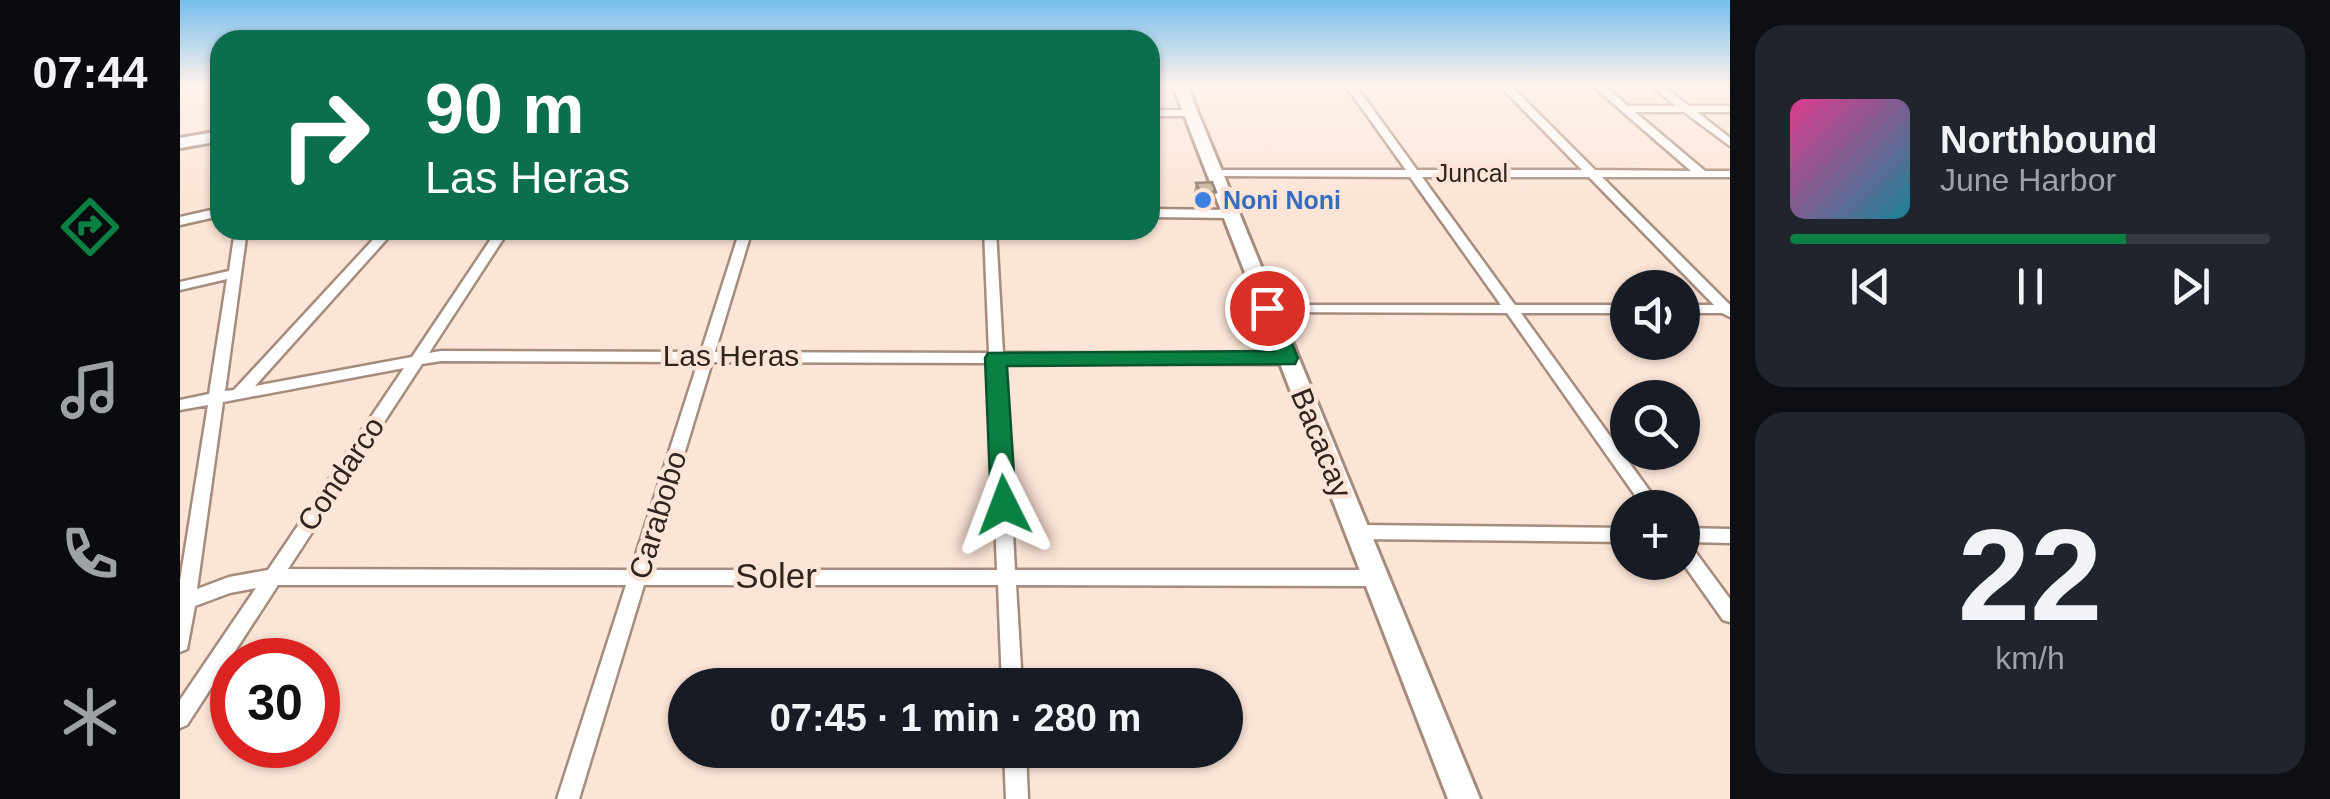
<!DOCTYPE html>
<meta charset="utf-8">
<style>
body{margin:0;font-family:Helvetica,sans-serif;background:#20242c;color:#f1f3f6;height:100vh;display:flex;flex-direction:column;font-size:38px;white-space:nowrap}
*{box-sizing:border-box;margin:0}
p{font-size:32px;color:#9ea1a6}
.icon{flex:none;width:55px;height:55px;fill:none;stroke:currentColor;stroke-width:2;stroke-linecap:round;stroke-linejoin:round}
.map{position:relative;flex:1;overflow:hidden}
.side{display:flex;flex-direction:column;gap:25px;padding:25px;background:#0d0f14;width:600px}
.side>*{flex:none}
.top-card{position:absolute;left:30px;top:30px;width:950px;height:210px;border-radius:30px;box-shadow:0 2px 8px #0004;background:#0b6e4f;color:#fff;overflow:hidden}
.tools{position:absolute;left:1430px;top:270px;display:grid;gap:20px}
.tools a{display:grid;place-items:center;width:90px;height:90px;border-radius:50%;background:#171b24;box-shadow:0 2px 8px #0004;font-size:50px}
.speed{position:absolute;left:30px;top:638px;display:flex;gap:20px;font-size:50px;font-weight:700;text-align:center}
.speed>*{display:grid;place-content:center;width:130px;height:130px;border-radius:50%;background:#171b24;box-shadow:0 2px 8px #0004;line-height:1}
.speed .limit{border:15px solid #d22;background:#fff;color:#111}
.pin{position:absolute;display:grid;place-items:center;width:85px;height:85px;color:#fff;margin:-42px;border:5px solid #fff;border-radius:50%;box-shadow:0 2px 10px #0007}
.me{position:absolute;width:110px;margin:-55px;rotate:357deg;stroke-linejoin:round;filter:drop-shadow(0 0 8px #0008)}
.turn{display:flex;align-items:center;gap:35px;height:210px;padding:0 50px;font-size:45px}
.turn .icon{width:130px;height:130px;stroke-width:2.5}
.turn b{display:block;font-size:70px;line-height:85px}
.side .widget{flex:1;display:flex;flex-direction:column;justify-content:center;gap:15px;min-width:0;padding:0 35px;border-radius:30px;background:#20242c}
.side .dial{align-items:center;gap:0}
.dial b{font-size:130px;line-height:1}
.song{display:flex;align-items:center;gap:30px}
.cover{width:120px;height:120px;border-radius:15px;background:linear-gradient(135deg,hsl(330 70% 55%),hsl(190 70% 35%))}
.played{height:10px;border-radius:5px;background:linear-gradient(90deg,#0b8043 70%,#363941 70%)}
.keys{display:flex;justify-content:space-around;direction:ltr}
.trip{position:absolute;left:488px;top:668px;width:575px;height:100px;border-radius:50px;background:#171b24;box-shadow:0 2px 8px #0004;font-weight:800;line-height:100px;text-align:center}
main{display:flex;flex:1;min-height:0}
.menu{display:flex;flex-direction:column;width:180px;justify-content:space-around;align-items:center;background:#090b0e;color:#9ea1a6}
.menu .icon{width:70px;height:70px}
.menu .on{color:#0b8043}
.menu b{font-size:45px;color:#f1f3f6}
.map>svg:first-child{display:block}
</style>
<main>
<nav class="menu">
<b>07:44</b>
<svg class="icon on" aria-label="directions" viewBox="0 0 24 24"><path d="M12 3l9 9-9 9-9-9zM9 14v-3h6M13 9l2 2-2 2"/></svg>
<svg class="icon" aria-label="music" viewBox="0 0 24 24"><path d="M9 18V5l10-2v13"/><circle cx="6" cy="18" r="3"/><circle cx="16" cy="16" r="3"/></svg>
<svg class="icon" aria-label="phone" viewBox="0 0 24 24"><path d="M5 4h4l2 5-3 2q2 4 5 5l2-3 5 2v4C11 20 4 13 5 4z"/></svg>
<svg class="icon" aria-label="climate" viewBox="0 0 24 24"><path d="M12 3v18M4 7l16 10M4 17L20 7"/></svg>
</nav>
<div class="map">
<svg width="1550" height="799" viewBox="0 0 1550 799">
<rect width="100%" height="100%" fill="#fce5d7"/>
<g fill="none" stroke-linecap="round" stroke-linejoin="round">
<defs>
<path id="street" d="M1166 86H1176L1237 170H1402L1320 86H1331L1415 170 1511 171 1413 86H1424L1448 106H1496L1472 86H1483L1509 106H1550V112H1517L1550 138V146L1504 112H1455L1525 171H1550V177H1422L1550 305V317L1542 313H1502V305H1534L1409 177H1242L1335 305H1448V313H1341L1482 508H1464L1327 313 1082 312 1080 309 1087 305H1321L1230 177 1034 176 1028 173 1034 170H1226Z
M970 110H1011L1016 113 1011 116H970Z
M40 208V216L0 225V217Z
M970 209 1051 210 1057 214 1051 218 970 217Z
M55 230H67L45 391 54 390 202 230H215L75 386 232 357 317 230H329L249 353 261 351 521 352 560 230H572L535 352 809 353 804 230H816L823 353 1107 354 1114 359 1107 364 824 363 835 570H1195L1201 573 1204 578 1201 583 1195 586 836 585 842 685H822L818 585H464L399 799H377L446 585H98L7 725 0 728V700L76 588 50 593 15 606 7 649 0 652V581L28 405 0 410V400L29 394 47 279 0 290V282L49 271ZM261 361 518 362 451 570 108 569 242 364ZM532 362 809 363 817 570H469ZM224 368 88 570 49 577 17 589 43 402Z
M1177 525 1448 528V542L1177 539 1171 537 1168 532 1171 527Z
M1502 528 1550 529V543L1508 542 1550 599V622L1543 620 1502 562Z
M824 750H846L848 799H826Z"/>
<path id="secondary" d="M993 86H1007L1300 799H1268Z
M40 131V141L0 148V138Z"/>
</defs>
<use href="#street" stroke="#a68c7c" stroke-width="5"/>
<use href="#secondary" stroke="#a68c7c" stroke-width="6"/>
<use href="#street" fill="#fff" fill-rule="evenodd"/>
<use href="#secondary" fill="#fff" fill-rule="evenodd"/>
</g>
<path fill="#ad9b88" d="M1016 183 1036 192 1033 206H1017L1013 196Z"/>
<path fill="#c9b49e" stroke="#8d7e6f" stroke-width="2.5" d="M1032 182 1036 192H1020L1016 183Z"/>
<linearGradient id="sky" x2="0" y2="1"><stop stop-color="#77beed"/><stop offset="0.43" stop-color="#fef3ed"/><stop offset="1" stop-color="#fef3ed" stop-opacity="0"/></linearGradient>
<rect width="1550" height="198" fill="url(#sky)"/>
<path fill="#0b8043" stroke="#07532c" stroke-width="2.5" d="M1087 302 1097 308 1118 358 1115 364 827 366 836 505 833 512H814L811 505 805 358 808 353 1094 351 1077 308Z"/>
<circle fill="#3f7fe0" stroke="#fce5d7" stroke-width="4" cx="1023" cy="200" r="10"/>
<g text-anchor="middle" stroke-width="9" stroke-linejoin="round" paint-order="stroke">
<g font-size="25" fill="#2f251f" stroke="#fce5d7">
<text x="1292" y="182">Juncal</text>
</g>
<g font-size="25" font-weight="bold" fill="#366cbe" stroke="#fce5d7" text-anchor="start">
<text x="1043" y="209">Noni Noni</text>
</g>
<g font-size="30" fill="#2f251f" stroke="#fce5d7">
<text x="551" y="366">Las Heras</text>
<text transform="translate(1141 443) rotate(68)" y="10">Bacacay</text>
<text transform="translate(161 474) rotate(-56)" y="10">Condarco</text>
<text transform="translate(478 515) rotate(-73)" y="10">Carabobo</text>
</g>
<g font-size="35" fill="#2f251f" stroke="#fce5d7">
<text x="596" y="588">Soler</text>
</g>
</g>
</svg>
<div class="tools">
<a><svg class="icon" aria-label="sound" viewBox="0 0 24 24"><path d="M4 9h4l5-4v14l-5-4H4zM17 9q2 3 0 6"/></svg></a>
<a><svg class="icon" aria-label="search" viewBox="0 0 24 24"><circle cx="10" cy="10" r="6"/><path d="M15 15l6 6"/></svg></a>
<a>+</a>
</div>
<div class="speed"><div class="limit">30</div></div>
<div class="pin" style="left:1087px;top:308px;background:#d93025"><svg class="icon" aria-label="arrive" viewBox="0 0 24 24"><path d="M6 21V4h12l-3 4 3 4H6"/></svg></div>
<svg class="me" style="left:824px;top:505px" viewBox="-20 -20 40 40"><path d="M0-17L14 15 0 8-14 15z" fill="#0b8043" stroke="#fff" stroke-width="4"/></svg>
<div class="trip">07:45 · 1 min · 280 m</div>
<div class="top-card">
<div class="turn"><svg class="icon" aria-label="right" viewBox="0 0 24 24"><path d="M7 20v-9h11M14 6l5 5-5 5"/></svg><div><b>90 m</b>Las Heras</div></div>
</div>
</div>
<section class="side">
<div class="widget">
<div class="song"><i class="cover"></i><div><b>Northbound</b><p>June Harbor</p></div></div>
<div class="played"></div>
<div class="keys"><svg class="icon" aria-label="previous" viewBox="0 0 24 24"><path d="M18 5L8 12l10 7zM5 5v14"/></svg><svg class="icon" aria-label="pause" viewBox="0 0 24 24"><path d="M8 5v14M16 5v14"/></svg><svg class="icon" aria-label="next" viewBox="0 0 24 24"><path d="M6 5l10 7-10 7zM19 5v14"/></svg></div>
</div>
<div class="widget dial"><b>22</b><p>km/h</p></div>
</section>
</main>
